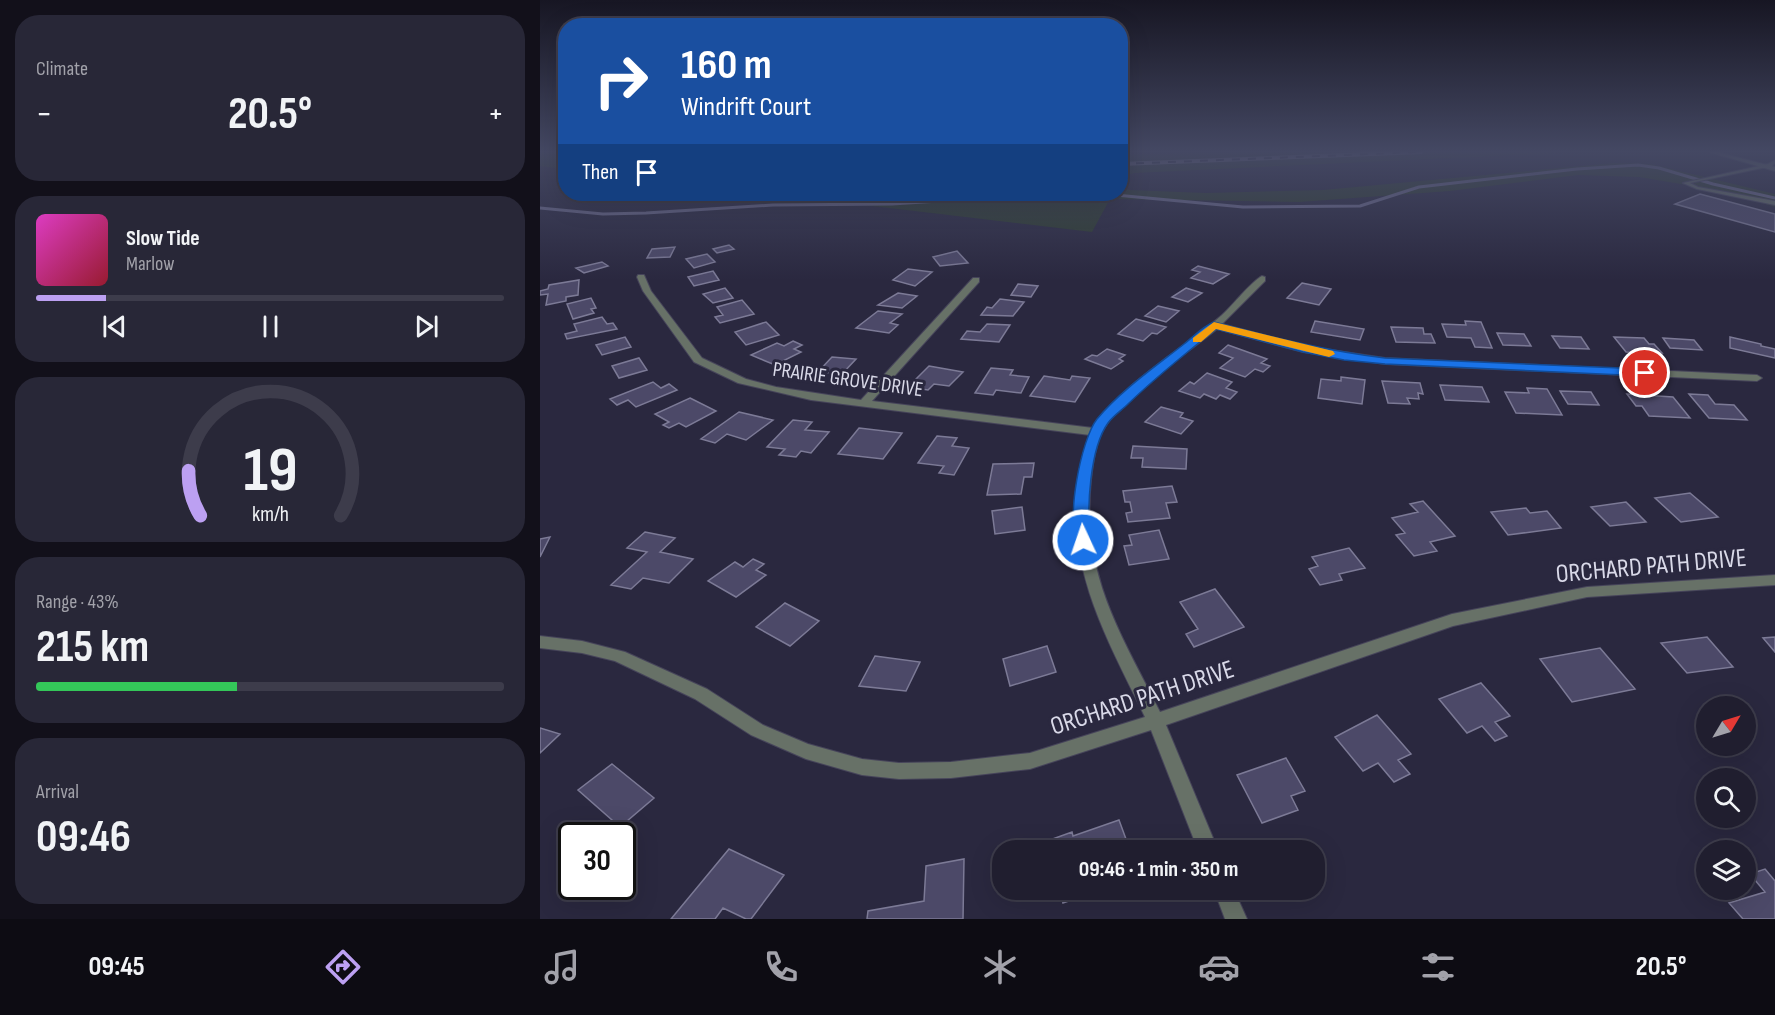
<!DOCTYPE html>
<meta charset="utf-8">
<style>
body{margin:0;font-family:"Sofia Sans Condensed",sans-serif;background:#282737;color:#f1f3f6;height:100vh;display:flex;flex-direction:column;font-size:22px;white-space:nowrap}
*{box-sizing:border-box;margin:0}
p{font-size:20px;color:#a2a2aa}
.icon{flex:none;width:33px;height:33px;fill:none;stroke:currentColor;stroke-width:2;stroke-linecap:round;stroke-linejoin:round}
.map{position:relative;flex:1;overflow:hidden}
.details{display:flex;flex-direction:column;gap:15px;padding:15px;background:#12101a;width:540px}
.details>*{flex:none}
.guide{position:absolute;left:18px;top:18px;width:570px;height:183px;border-radius:24px;box-shadow:0 6px 24px #0002,0 0 0 2px #3d3c4b;background:#1a4fa0;color:#fff;overflow:hidden}
.needle{width:39px;rotate:52deg}
.controls{position:absolute;left:1156px;top:696px;display:grid;gap:12px}
.controls a{display:grid;place-items:center;width:60px;height:60px;border-radius:50%;background:#201e2f;box-shadow:0 6px 24px #0002,0 0 0 2px #3d3c4b;font-size:30px}
.speed{position:absolute;left:18px;top:822px;display:flex;gap:12px;font-size:30px;font-weight:700;text-align:center}
.speed>*{display:grid;place-content:center;width:78px;height:78px;border-radius:50%;background:#201e2f;box-shadow:0 6px 24px #0002,0 0 0 2px #3d3c4b;line-height:1}
.speed .limit{border:3px solid #111;border-radius:9px;background:#fff;color:#111}
.pin{position:absolute;display:grid;place-items:center;width:51px;height:51px;color:#fff;margin:-26px;border:3px solid #fff;border-radius:50%;box-shadow:0 2px 6px #0007}
.me{position:absolute;width:66px;margin:-33px;rotate:357deg;stroke-linejoin:round;filter:drop-shadow(0 0 4px #0008)}
.turn{display:flex;align-items:center;gap:21px;height:126px;padding:0 24px;font-size:27px}
.turn .icon{width:78px;height:78px;stroke-width:2.5}
.turn b{display:block;font-size:42px;line-height:51px}
.then{display:flex;align-items:center;height:57px;padding:0 24px;background:#0003;gap:12px;font-size:22px}
.big{font-size:45px;font-weight:700;line-height:1.1}
.details .widget{flex:1;display:flex;flex-direction:column;justify-content:center;gap:9px;min-width:0;padding:0 21px;border-radius:24px;background:#282737}
.details .dial{align-items:center;gap:0}
.dial svg{height:156px;overflow:visible;fill:none;stroke:#3d3c4b;stroke-width:7;stroke-linecap:round;text-anchor:middle}
.dial text{fill:#f1f3f6;stroke:none}
.song{display:flex;align-items:center;gap:18px}
.cover{width:72px;height:72px;border-radius:9px;background:linear-gradient(135deg,hsl(310 70% 55%),hsl(350 70% 35%))}
.played{height:6px;border-radius:3px;background:linear-gradient(90deg,#bca0f2 15%,#3d3c4b 15%)}
.keys{display:flex;justify-content:space-around;direction:ltr}
.heat{display:flex;justify-content:space-between;align-items:center;font-size:33px;direction:ltr}
.charge{height:9px;border-radius:4px;background:linear-gradient(90deg,#34c759 43%,#3d3c4b 0)}
.trip{position:absolute;left:452px;top:840px;width:333px;height:60px;border-radius:24px;background:#201e2f;box-shadow:0 6px 24px #0002,0 0 0 2px #3d3c4b;font-weight:700;line-height:60px;text-align:center}
.dock{display:flex;height:96px;justify-content:space-around;align-items:center;background:#0d0c13;color:#a2a2aa}
.dock .icon{width:42px;height:42px}
.dock .selected{color:#bca0f2}
.dock b{font-size:27px;color:#f1f3f6}
main{display:flex;flex:1;min-height:0}
.map>svg:first-child{display:block}
</style>
<main>
<section class="details">
<div class="widget"><p>Climate</p>
<div class="heat"><a>−</a><b class="big">20.5°</b><a>+</a></div>
</div>
<div class="widget">
<div class="song"><i class="cover"></i><div><b>Slow Tide</b><p>Marlow</p></div></div>
<div class="played"></div>
<div class="keys"><svg class="icon" aria-label="previous" viewBox="0 0 24 24"><path d="M18 5L8 12l10 7zM5 5v14"/></svg><svg class="icon" aria-label="pause" viewBox="0 0 24 24"><path d="M8 5v14M16 5v14"/></svg><svg class="icon" aria-label="next" viewBox="0 0 24 24"><path d="M6 5l10 7-10 7zM19 5v14"/></svg></div>
</div>
<div class="widget dial"><svg viewBox="0 0 100 80">
<path d="M14 69A42 42 0 1 1 86 69"/>
<path d="M14 69A42 42 0 0 1 8 46" stroke="#bca0f2"/>
<text x="50" y="56" font-size="32" font-weight="700">19</text>
<text x="50" y="72" font-size="11">km/h</text>
</svg></div>
<div class="widget"><p>Range · 43%</p><b class="big">215 km</b><div class="charge"></div></div>
<div class="widget"><p>Arrival</p><b class="big">09:46</b></div>
</section>
<div class="map">
<svg width="1235" height="919" viewBox="0 0 1235 919">
<rect width="100%" height="100%" fill="#2a283f"/>
<path fill="#2e3c2e" d="M0 152H25V169L0 166Z
M705 152H1014L1017 153 594 173 581 177V155Z
M1074 163 1111 164 1235 194V207L1183 191 1099 177 1038 175 910 191 759 202 570 199 552 232 231 194H580L581 188 590 190 666 193 783 190Z"/>
<g fill="none" stroke-linecap="round" stroke-linejoin="round">
<path stroke="#6f6d8e" stroke-width="3" d="M565 194 703 207 820 206 879 187 1037 169 1098 165 1119 168 1173 184 1235 198
M0 208 63 214 106 213 233 205 352 204 508 194"/>
</g>
<path fill="#4c4968" stroke="#7c7a96" stroke-width="1.5" d="M1160 194 1235 214V232L1135 204Z
M189 245 194 249 177 253 173 249Z
M135 247 130 257 107 258 112 249Z
M417 251 428 263 400 266 393 257Z
M167 254 175 262 154 268 146 259Z
M62 262 68 266 44 273 36 268Z
M658 266 689 274 673 284 651 278 660 272 652 270Z
M368 269 392 272 375 286 353 280Z
M173 271 179 280 154 286 148 277Z
M39 280 38 295 26 297V301L6 305 8 294 0 295V291L8 289 9 285Z
M762 283 791 289 779 305 747 298Z
M478 284 498 286 491 297 471 295Z
M185 288 193 298 173 303 163 294Z
M646 288 662 293 648 302 632 297Z
M358 293 377 296 362 308 338 305Z
M51 298 56 308 51 309 54 313 33 319 27 304Z
M460 299 484 302 473 316 441 315 447 307 452 308Z
M202 300 214 314 180 323 175 317 183 315 177 307Z
M618 306 639 311 626 322 605 316Z
M338 311 362 314 350 323 358 325 349 333 316 328Z
M62 317 67 324 73 323 77 329 27 339 25 334 37 331 34 324Z
M596 319 626 327 617 334 612 333 603 341 578 334Z
M775 321 824 329 820 340 771 332Z
M925 321 941 322 952 348 935 347 931 338 907 337 902 324 926 325Z
M226 322 239 335 206 345 195 332Z
M447 324 470 325 459 342 421 339 427 331 440 332Z
M851 327 883 328 884 334H891L895 343 856 342Z
M957 333 984 334 991 346 963 345Z
M1012 336 1041 337 1049 349 1020 348Z
M85 337 91 347 62 355 56 345Z
M1074 337 1104 338 1109 344H1114L1122 353 1086 352Z
M1190 337 1221 344V346L1235 349V358L1190 348Z
M1123 338 1154 340 1162 350 1130 348Z
M253 341 262 345 254 349 261 352 235 365 211 355 237 343 244 346Z
M688 345 727 359 721 363 730 366 723 372 715 369 705 377 680 368 693 358 679 353Z
M567 349 585 355 579 359 583 361 571 369 545 359 552 355 557 356Z
M292 357 316 359 302 374 278 372Z
M99 358 107 370 79 378 72 366Z
M389 366 423 372 409 386 394 384 388 390 368 387Z
M451 368 473 370 470 375 489 377 481 393 456 390 453 395 435 393Z
M667 373 692 382 686 388 697 392 690 399 680 395 676 399 664 394 660 398 639 391 650 382 654 384Z
M504 376 530 380 532 376 550 378 535 402 490 396Z
M801 377 825 380 822 404 778 398 781 379 801 381Z
M842 381 880 383 883 394 878 393 879 399 867 398 870 404 848 403Z
M113 382 121 388 129 384 137 390 96 407 88 400 77 405 70 399Z
M900 385 942 387 949 402 905 400Z
M987 388 1007 389 1022 415 976 413 965 392 989 393Z
M1020 391 1051 392 1059 405 1028 404Z
M1087 394 1133 397 1150 418 1109 416 1102 406H1096Z
M1149 394 1168 395 1175 404 1194 405 1207 420 1169 418Z
M150 398 176 411 146 427 139 423 129 428 123 425 129 422 115 414Z
M621 407 643 413 640 417 653 421 641 434 605 422Z
M199 412 233 420 206 440 187 434 175 443 161 439Z
M253 420 272 422 265 430 289 432 271 453 261 451 256 457 239 455 245 449 227 447Z
M319 428 362 433 343 459 298 454Z
M397 436 417 438 412 446 429 448 414 475 399 473 404 466 378 463Z
M593 446 647 449 646 469 602 467 603 458H591Z
M494 463 492 477H484L481 494 447 495 453 464Z
M632 486 637 502 626 503 630 518 588 522 586 513 592 512 590 502H585L583 491Z
M1150 493 1178 517 1141 522 1115 498Z
M883 501 915 536 890 542 897 551 874 556 856 535 865 533 852 518 878 512 870 504Z
M1086 502 1106 522 1070 526 1051 507Z
M482 507 485 530 455 534 452 511Z
M986 508 990 513 1007 511 1021 528 968 535 951 512Z
M619 530 629 559 589 565 584 546 592 545 589 535Z
M105 532 135 538 120 552 153 559 129 583 103 578 91 589 71 585 107 552 87 548Z
M10 537 0 557V539Z
M809 548 825 568 799 574 802 580 780 585 769 569 778 566 772 557Z
M213 559 224 564 216 570 226 575 196 597 168 581 195 562 203 567Z
M675 589 704 627 654 647 646 634 658 629 640 602Z
M245 603 279 621 250 646 216 627Z
M1167 637 1193 667 1147 673 1121 643Z
M1235 637V652L1223 638Z
M507 646 516 672 470 686 463 659Z
M1060 648 1095 689 1032 702 1000 659Z
M335 656 380 662 366 691 319 686Z
M941 683 970 716 955 722 967 736 955 741 942 726 927 733 899 699Z
M837 715 871 754 858 760 870 774 854 782 838 763 823 771 795 737Z
M0 728 20 734 0 753Z
M746 758 765 791 751 796 758 810 722 823 697 775Z
M72 764 114 798 80 827 38 790Z
M579 820 590 850H482L532 832 533 836Z
M189 849 244 875 211 919H206L183 908 175 919H131Z
M424 859 423 919H327L328 911 384 901 386 866Z
M1225 869 1235 881V919H1203L1189 903 1225 892 1210 874Z
M520 890H560L523 903Z"/>
<g fill="none" stroke-linecap="round" stroke-linejoin="round">
<defs>
<path id="lane" d="M1235 160V163L1232 166 1150 183 1158 187 1235 201V205L1157 189 1143 183 1228 164Z"/>
<path id="street" d="M1169 152H1177L1235 167V171Z
M98 275H104L111 291 162 358 206 379 236 387 321 400 433 278H439V282L332 401 553 428C580 385 643 349 682 315 693 305 711 282 722 276L725 277V281L682 324 764 346 845 358 1217 375 1222 378 1217 381 845 364 763 352 677 329C644 356 590 390 567 424 556 439 553 462 551 480 541 574 580 632 620 712L912 614 1047 587 1235 575V585L1047 597 913 626 626 725 678 850H658L611 730 490 769 411 778 359 779 322 775 266 759 211 735 155 699 75 661 42 653 0 648V636L42 641 85 652 167 689 223 725 268 744 322 759 359 763 411 762 490 753 605 717C570 644 527 572 538 488 540 470 543 452 550 435L271 400 198 383 154 362 103 291 97 277Z
M674 890H694L707 919H685Z"/>
</defs>
<use href="#lane" stroke="#46445a" stroke-width="2"/>
<use href="#street" stroke="#46445a" stroke-width="2"/>
<use href="#lane" fill="#677167" fill-rule="evenodd"/>
<use href="#street" fill="#677167" fill-rule="evenodd"/>
<defs>
<path id="rail" d="M580 164 881 152"/>
</defs>
<use href="#rail" stroke="#8a899c" stroke-width="4"/>
<use href="#rail" stroke="#2a283f" stroke-width="2" stroke-dasharray="8" stroke-linecap="butt"/>
</g>
<linearGradient id="sky" x2="0" y2="1"><stop stop-color="#171623"/><stop offset="0.54" stop-color="#444863"/><stop offset="1" stop-color="#444863" stop-opacity="0"/></linearGradient>
<rect width="1235" height="280" fill="url(#sky)"/>
<path fill="#1a73e8" stroke="#114b97" stroke-width="1.5" d="M674 322C731 337 787 351 845 358L1105 369 1111 373 1105 376 845 364 804 360 763 352 676 329C646 353 616 377 588 404 582 410 573 416 568 423 550 448 546 510 551 540L549 543H538C525 522 541 439 557 419 580 391 616 366 644 344 653 337 663 326 674 322Z"/>
<path fill="#f59e0b" d="M674 322 793 351 795 354 789 357 676 329 661 342H653V338Z"/>
<g text-anchor="middle" stroke-width="6" stroke-linejoin="round" paint-order="stroke">
<g font-size="21" fill="#d9d9e8" stroke="#2a283f">
<text transform="translate(308 379) rotate(8)" y="7">PRAIRIE GROVE DRIVE</text>
</g>
<g font-size="26" fill="#d9d9e8" stroke="#2a283f">
<text transform="translate(1111 565) rotate(-5)" y="9">ORCHARD PATH DRIVE</text>
<text transform="translate(602 697) rotate(-18)" y="9">ORCHARD PATH DRIVE</text>
</g>
</g>
</svg>
<div class="controls">
<a><svg class="needle" viewBox="-14 -14 28 28"><path d="M0-13l5 13h-10z" fill="#e53935"/><path d="M0 13l5-13h-10z" fill="#a2a2aa"/></svg></a>
<a><svg class="icon" aria-label="search" viewBox="0 0 24 24"><circle cx="10" cy="10" r="6"/><path d="M15 15l6 6"/></svg></a>
<a><svg class="icon" aria-label="layers" viewBox="0 0 24 24"><path d="M12 4l9 5-9 5-9-5zM3 14l9 5 9-5"/></svg></a>
</div>
<div class="speed"><div class="limit">30</div></div>
<div class="pin" style="left:1105px;top:373px;background:#d93025"><svg class="icon" aria-label="arrive" viewBox="0 0 24 24"><path d="M6 21V4h12l-3 4 3 4H6"/></svg></div>
<svg class="me" style="left:543px;top:540px" viewBox="-20 -20 40 40"><circle r="17" fill="#1a73e8" stroke="#fff" stroke-width="3"/><path d="M0-11L8 9 0 5-8 9z" fill="#fff"/></svg>
<div class="trip">09:46 · 1 min · 350 m</div>
<div class="guide">
<div class="turn"><svg class="icon" aria-label="right" viewBox="0 0 24 24"><path d="M7 20v-9h11M14 6l5 5-5 5"/></svg><div><b>160 m</b>Windrift Court</div></div>
<div class="then">Then<svg class="icon" aria-label="arrive" viewBox="0 0 24 24"><path d="M6 21V4h12l-3 4 3 4H6"/></svg></div>
</div>
</div>
</main>
<nav class="dock">
<b>09:45</b>
<svg class="icon selected" aria-label="directions" viewBox="0 0 24 24"><path d="M12 3l9 9-9 9-9-9zM9 14v-3h6M13 9l2 2-2 2"/></svg>
<svg class="icon" aria-label="music" viewBox="0 0 24 24"><path d="M9 18V5l10-2v13"/><circle cx="6" cy="18" r="3"/><circle cx="16" cy="16" r="3"/></svg>
<svg class="icon" aria-label="phone" viewBox="0 0 24 24"><path d="M5 4h4l2 5-3 2q2 4 5 5l2-3 5 2v4C11 20 4 13 5 4z"/></svg>
<svg class="icon" aria-label="climate" viewBox="0 0 24 24"><path d="M12 3v18M4 7l16 10M4 17L20 7"/></svg>
<svg class="icon" aria-label="car" viewBox="0 0 24 24"><path d="M5 17H2v-5l4-1 3-4h7l3 4 3 1v5h-3M9 17h6M6 11h13"/><circle cx="7" cy="17" r="2"/><circle cx="17" cy="17" r="2"/></svg>
<svg class="icon" aria-label="filters" viewBox="0 0 24 24"><path d="M4 7h16M4 17h16"/><circle cx="9" cy="7" r="2"/><circle cx="15" cy="17" r="2"/></svg>
<b>20.5°</b>
</nav>
